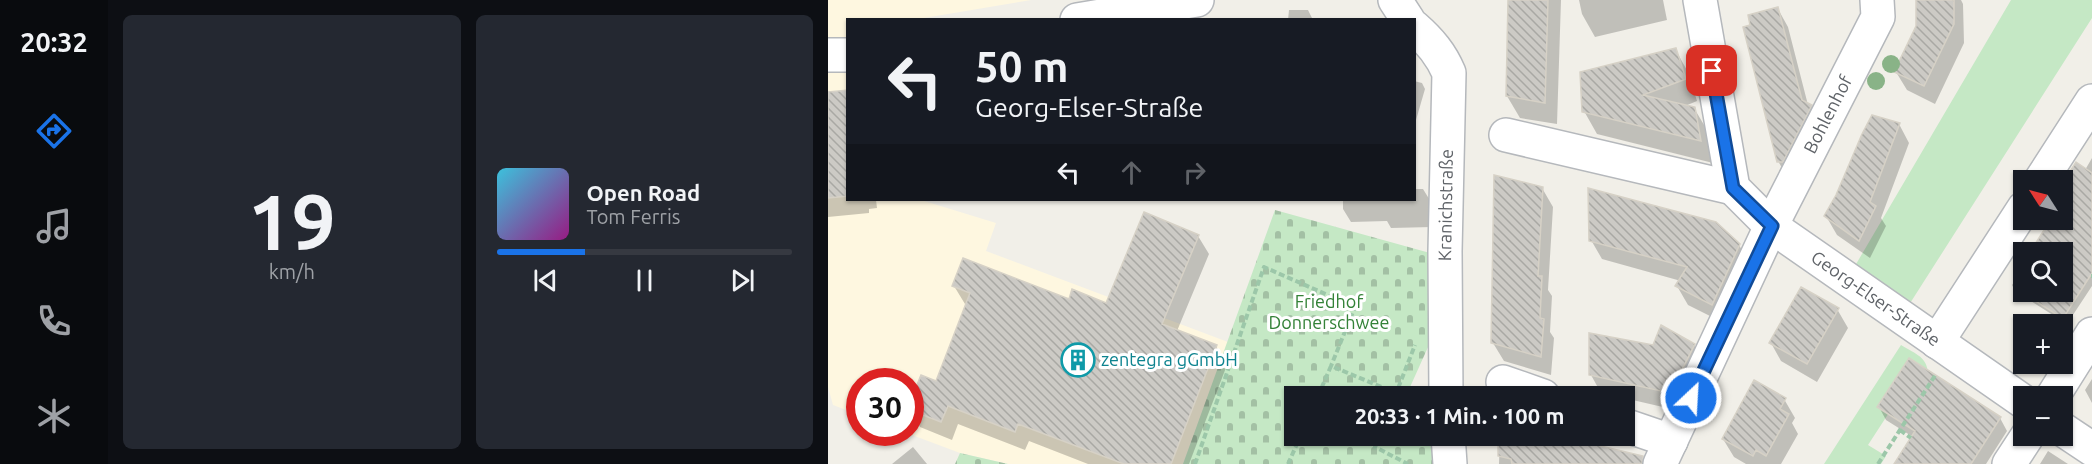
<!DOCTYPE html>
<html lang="de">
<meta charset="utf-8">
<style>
body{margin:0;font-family:Ubuntu,sans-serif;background:#242831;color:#f1f3f6;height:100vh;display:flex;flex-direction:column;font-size:22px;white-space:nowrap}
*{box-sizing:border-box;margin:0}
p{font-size:20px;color:#9ea1a6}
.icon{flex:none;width:33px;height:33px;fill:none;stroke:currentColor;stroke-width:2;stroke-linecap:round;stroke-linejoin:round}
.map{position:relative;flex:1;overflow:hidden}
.side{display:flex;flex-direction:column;gap:15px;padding:15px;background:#0d0f14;width:720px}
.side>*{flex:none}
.hud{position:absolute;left:18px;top:18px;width:570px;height:183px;border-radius:0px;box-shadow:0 2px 4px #0004;background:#171b24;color:#f1f3f6;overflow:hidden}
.needle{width:39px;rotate:306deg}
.tools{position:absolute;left:1185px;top:170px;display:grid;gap:12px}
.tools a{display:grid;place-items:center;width:60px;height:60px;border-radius:0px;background:#171b24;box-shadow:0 2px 4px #0004;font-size:30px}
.speed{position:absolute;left:18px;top:368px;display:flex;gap:12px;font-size:30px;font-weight:700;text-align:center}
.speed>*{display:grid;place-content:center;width:78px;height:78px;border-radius:50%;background:#171b24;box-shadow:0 2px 4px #0004;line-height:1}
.speed .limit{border:9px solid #d22;background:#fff;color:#111}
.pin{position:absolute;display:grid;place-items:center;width:51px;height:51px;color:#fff;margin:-26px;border-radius:12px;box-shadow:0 3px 9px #0006}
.me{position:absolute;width:66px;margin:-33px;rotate:25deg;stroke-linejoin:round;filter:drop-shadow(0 0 4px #0008)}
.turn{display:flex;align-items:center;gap:21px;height:126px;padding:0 30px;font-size:27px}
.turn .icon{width:78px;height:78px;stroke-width:2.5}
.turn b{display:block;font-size:42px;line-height:51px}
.lanes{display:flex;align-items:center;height:57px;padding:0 30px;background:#0003;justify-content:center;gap:30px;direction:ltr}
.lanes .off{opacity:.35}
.side .widget{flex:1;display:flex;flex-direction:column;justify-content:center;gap:9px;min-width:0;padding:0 21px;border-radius:9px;background:#242831}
.side .dial{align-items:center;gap:0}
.dial b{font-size:78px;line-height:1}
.song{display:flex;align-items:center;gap:18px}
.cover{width:72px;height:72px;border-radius:9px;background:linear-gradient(135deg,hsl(190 70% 55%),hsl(310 70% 35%))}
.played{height:6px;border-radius:3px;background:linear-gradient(90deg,#1a73e8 30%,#363941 30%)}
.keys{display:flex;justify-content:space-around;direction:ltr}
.side .tiles{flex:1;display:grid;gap:15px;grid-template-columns:repeat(2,1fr)}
.trip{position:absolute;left:456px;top:386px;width:351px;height:60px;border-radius:0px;background:#171b24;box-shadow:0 2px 4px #0004;font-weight:600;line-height:60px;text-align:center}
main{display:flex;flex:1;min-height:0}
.tabs{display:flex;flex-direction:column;width:108px;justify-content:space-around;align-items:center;background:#090b0e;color:#9ea1a6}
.tabs .icon{width:42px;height:42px}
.tabs .selected{color:#1a73e8}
.tabs b{font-size:27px;color:#f1f3f6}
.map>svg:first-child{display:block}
</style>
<main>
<nav class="tabs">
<b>20:32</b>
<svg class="icon selected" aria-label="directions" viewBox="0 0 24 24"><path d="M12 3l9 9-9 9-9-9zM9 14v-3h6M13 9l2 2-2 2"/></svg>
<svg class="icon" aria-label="music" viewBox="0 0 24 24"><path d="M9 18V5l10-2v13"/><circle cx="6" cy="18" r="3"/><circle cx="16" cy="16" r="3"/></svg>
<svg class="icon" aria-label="phone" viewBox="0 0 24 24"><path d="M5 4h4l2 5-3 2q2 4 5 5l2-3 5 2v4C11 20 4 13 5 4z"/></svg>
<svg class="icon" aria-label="climate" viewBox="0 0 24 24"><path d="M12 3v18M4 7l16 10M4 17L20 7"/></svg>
</nav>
<section class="side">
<div class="tiles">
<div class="widget dial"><b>19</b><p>km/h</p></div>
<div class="widget">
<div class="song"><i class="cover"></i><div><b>Open Road</b><p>Tom Ferris</p></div></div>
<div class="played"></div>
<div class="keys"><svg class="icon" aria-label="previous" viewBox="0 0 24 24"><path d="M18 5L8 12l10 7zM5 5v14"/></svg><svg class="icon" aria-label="pause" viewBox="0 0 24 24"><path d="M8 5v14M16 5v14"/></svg><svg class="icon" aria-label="next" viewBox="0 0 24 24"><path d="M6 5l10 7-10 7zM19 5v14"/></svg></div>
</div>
</div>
</section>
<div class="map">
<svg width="1264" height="464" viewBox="0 0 1264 464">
<defs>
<pattern id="cemetery-stones" width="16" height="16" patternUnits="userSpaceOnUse" patternTransform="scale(1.5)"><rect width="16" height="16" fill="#c5e8c5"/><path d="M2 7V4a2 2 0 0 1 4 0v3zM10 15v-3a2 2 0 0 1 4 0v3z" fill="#a3c0a4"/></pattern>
<pattern id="building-back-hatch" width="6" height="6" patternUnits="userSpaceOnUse" patternTransform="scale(1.5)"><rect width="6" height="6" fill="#cccac5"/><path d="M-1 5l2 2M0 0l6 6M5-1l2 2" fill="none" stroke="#a9a8a4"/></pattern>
</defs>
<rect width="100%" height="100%" fill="#f1efe8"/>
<path fill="#fef7e0" d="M0 0H203L90 19 20 20V200H93L168 223 158 251 400 342 355 464H180L132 453 76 432H82V381H32L31 415 5 405 0 387Z"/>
<path fill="#c5e8c5" d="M1183 0H1264V18L1079 308 1024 271Z
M1073 345C1089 355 1101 357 1100 378L1066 405 1040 445 1058 456 1053 464H996Z"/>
<path fill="url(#cemetery-stones)" d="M447 210 602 253 605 336 578 396H466V435H585L612 449V464H355Z
M132 453 180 464H127Z"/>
<path fill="#0003" d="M681 0H733L729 124 692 118 679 96Z
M751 0H835L839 20 767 37 754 14Z
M1089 0H1133L1135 4 1136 43 1107 104 1079 90 1068 72 1090 26Z
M950 9 960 27 980 105 983 106 994 125 961 180 950 161 924 26Z
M461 10H480L485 20H460Z
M847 49 860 72 869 101 857 106 866 108 879 130 885 163 769 134 756 111Z
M586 81 594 83 597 89 588 120Z
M20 92V200H48L49 208 41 209V213L0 217V93Z
M1071 124 1081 143 1053 218 1058 226 1042 258 1009 235 998 216Z
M1264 158V286L1239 324 1187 291 1184 285 1196 266V291H1234V252H1204L1225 219H1234L1257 170Z
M714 188 725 207 720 290 724 296 722 332 726 338 723 375 676 361 665 343Z
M586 189H595L603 202 604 227 563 228 559 221 523 222 515 209V200H586Z
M370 236 381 254 349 331 388 346 399 365 361 464H260L201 441 197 450 130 424 124 440 92 427 82 411V406L109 383 139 305 137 304 126 286 279 304Z
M763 240 911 245 922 264 894 322 860 305 849 286 853 281 774 259Z
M1009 309 1020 328 989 382 953 361 943 343Z
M866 345 877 363 852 411 796 398V396L773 393 763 375 826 347Z
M1264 379V403L1257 390Z
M956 399 967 418 964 423 970 434 953 464H918L906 457 895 439Z
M1051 407 1172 418 1179 431 1158 464H1068L1085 437 1058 420Z
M672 435H720L807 464H671Z
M85 447 99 464H64Z
M1220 451 1240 464H1212Z"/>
<path fill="url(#building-back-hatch)" stroke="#d6d1c6" stroke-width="1.5" d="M680 0H720L717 103 678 96Z
M1088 0H1126V24L1096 86 1066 72 1088 26Z
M950 7 974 100 984 105 955 162H949L915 27 922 25 920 15Z
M848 48 858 79 815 95 867 107 873 141 754 112 752 72Z
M20 90V196L0 198V92Z
M1044 115 1072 123 1042 202 1048 206 1031 241 996 216 1008 195 1034 134Z
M1248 162 1264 173V273L1234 320V318L1192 291H1234V252H1202L1223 219H1234V184Z
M666 175 715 187 710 276H714L712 318 716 319 713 357 663 343Z
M760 188 888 222 912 244 884 305 847 286 859 267 761 241Z
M316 212 371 235 334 324 389 345 343 464H296L190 424 187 432 120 406 113 422 82 410V402L93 375 108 381 142 293 124 286 135 258 241 299 244 289 278 303Z
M973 287 1011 308 979 364 941 343Z
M833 325 867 344 842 393 761 375V333L825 345Z
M1081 358 1173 417 1143 464H1066L1087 431 1049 407Z
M926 380 958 398 952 409 961 414 938 456 928 450 925 456 894 439Z
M670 435H727L815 456 814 464H684L683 459 670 456Z"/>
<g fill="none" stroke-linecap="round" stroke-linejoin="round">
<defs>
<g id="minor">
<path d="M567 0 580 20"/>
<path id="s1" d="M872 0 905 188 943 226 1196 402"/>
<path d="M249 20 369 0"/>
<path d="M586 27C602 41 613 54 621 73L617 251 618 396"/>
<path d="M0 55H20"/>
<path d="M678 135 905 188"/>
<path d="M1213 180 1264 101"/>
<path d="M1109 342 1196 208"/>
<path d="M675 382 715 396"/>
<path d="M1225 396 1264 334"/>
<path d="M796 425 843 441"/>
<path d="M1234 429 1264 449"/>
<path d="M620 435 622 464"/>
<path id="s2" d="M832 464 943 226 1050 17 1049 0"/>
<path d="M1181 464 1200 435"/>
</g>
</defs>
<use href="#minor" stroke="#b5b8bc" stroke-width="36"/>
<path stroke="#9cc7a9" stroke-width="4" stroke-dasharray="6 3" stroke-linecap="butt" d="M1263 276H1264
M490 396 503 366 568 393H590
M567 396 587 345
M1072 430 1083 438
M552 435 547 447 580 464
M367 464 436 267 527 307 503 366
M460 464 473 435
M1050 464 1108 374"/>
<use href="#minor" stroke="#fff" stroke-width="33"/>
</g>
<g fill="#89b387">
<circle cx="1063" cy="64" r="9"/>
<circle cx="1048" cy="81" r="9"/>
</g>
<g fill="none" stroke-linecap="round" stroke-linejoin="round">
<defs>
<path id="route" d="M863 398 944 226 905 188 884 71"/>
</defs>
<use href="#route" stroke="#114b97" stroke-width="15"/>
<use href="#route" stroke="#1a73e8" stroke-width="10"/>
</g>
<defs>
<symbol id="building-ring" viewBox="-11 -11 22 22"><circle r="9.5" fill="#fff" stroke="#0f9aa8" stroke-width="1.5"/><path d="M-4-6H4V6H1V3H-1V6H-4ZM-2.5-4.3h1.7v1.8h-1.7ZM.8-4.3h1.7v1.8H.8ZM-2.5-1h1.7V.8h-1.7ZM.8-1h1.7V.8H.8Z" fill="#0f9aa8"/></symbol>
</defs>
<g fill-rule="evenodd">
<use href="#building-ring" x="231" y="341" width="38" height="38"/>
</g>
<g text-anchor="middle" stroke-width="6" stroke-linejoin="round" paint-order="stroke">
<g font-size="18" fill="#5f6368" stroke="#fff">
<text dy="6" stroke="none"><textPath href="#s2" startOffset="388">Bohlenhof</textPath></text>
<text transform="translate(618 205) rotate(-89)" y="6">Kranichstraße</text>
<text dy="6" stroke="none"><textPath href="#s1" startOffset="372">Georg-Elser-Straße</textPath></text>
</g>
<g font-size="18" fill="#348238" stroke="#fff">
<text x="501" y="308">Friedhof<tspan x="501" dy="21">Donnerschwee</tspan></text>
</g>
<g font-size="18" fill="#0d838f" stroke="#fff" text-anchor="start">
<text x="273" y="366">zentegra gGmbH</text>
</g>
</g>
</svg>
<div class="tools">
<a><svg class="needle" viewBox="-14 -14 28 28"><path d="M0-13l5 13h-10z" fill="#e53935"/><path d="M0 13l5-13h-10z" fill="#9ea1a6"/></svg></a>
<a><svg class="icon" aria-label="search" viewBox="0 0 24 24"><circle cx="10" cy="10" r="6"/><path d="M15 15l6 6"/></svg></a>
<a>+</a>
<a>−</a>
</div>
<div class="speed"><div class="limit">30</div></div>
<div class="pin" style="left:884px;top:71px;background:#d93025"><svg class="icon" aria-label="arrive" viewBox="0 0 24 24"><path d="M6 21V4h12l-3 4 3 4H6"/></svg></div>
<svg class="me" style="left:863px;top:398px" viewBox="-20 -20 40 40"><circle r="17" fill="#1a73e8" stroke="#fff" stroke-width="3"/><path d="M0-11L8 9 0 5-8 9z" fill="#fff"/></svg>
<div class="trip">20:33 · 1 Min. · 100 m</div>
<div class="hud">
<div class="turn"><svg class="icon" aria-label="left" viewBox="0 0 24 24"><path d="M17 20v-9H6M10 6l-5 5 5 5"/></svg><div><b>50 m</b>Georg-Elser-Straße</div></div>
<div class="lanes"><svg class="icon" aria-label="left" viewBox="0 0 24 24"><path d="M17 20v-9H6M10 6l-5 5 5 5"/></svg><svg class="icon off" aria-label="ahead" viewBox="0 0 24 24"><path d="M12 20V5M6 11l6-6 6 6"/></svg><svg class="icon off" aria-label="right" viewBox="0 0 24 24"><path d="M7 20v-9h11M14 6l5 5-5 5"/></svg></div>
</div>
</div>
</main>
